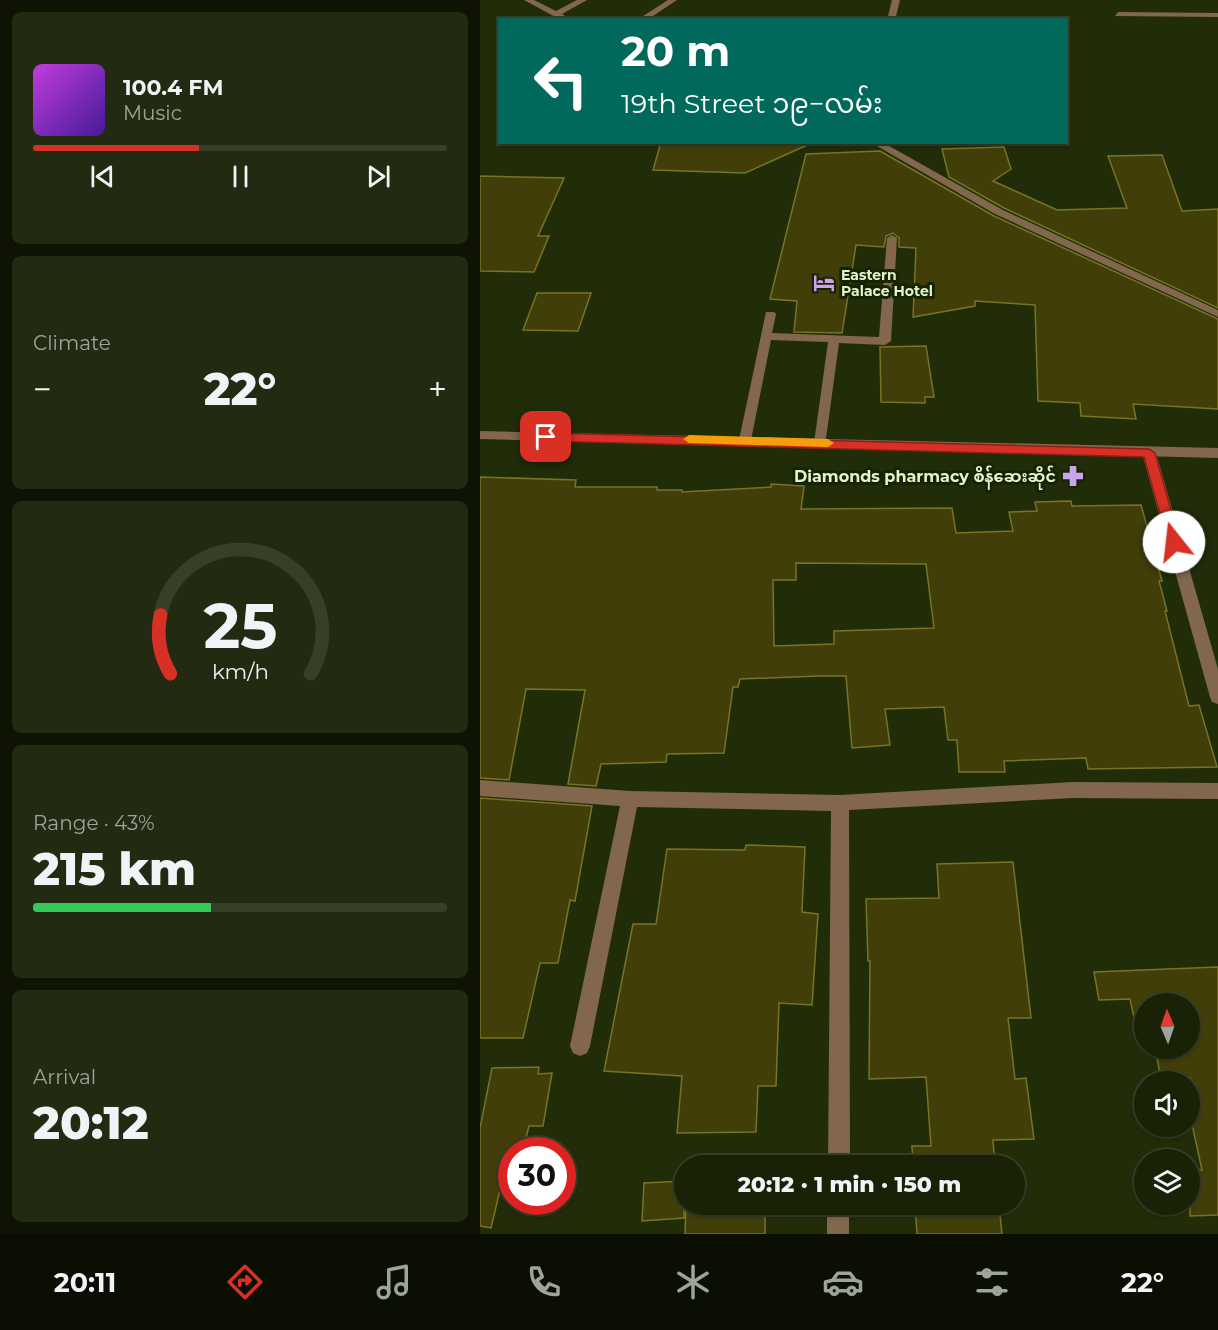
<!DOCTYPE html>
<meta charset="utf-8">
<style>
body{margin:0;font-family:Montserrat,"Noto Sans Myanmar",sans-serif;background:#222a11;color:#f1f3f6;height:100vh;display:flex;flex-direction:column;font-size:22px;white-space:nowrap}
*{box-sizing:border-box;margin:0}
p{font-size:20px;color:#9fa49b}
.icon{flex:none;width:33px;height:33px;fill:none;stroke:currentColor;stroke-width:2;stroke-linecap:round;stroke-linejoin:round}
.map{position:relative;flex:1;overflow:hidden}
.details{display:flex;flex-direction:column;gap:12px;padding:12px;background:#0e1304;width:480px}
.details>*{flex:none}
.banner{position:absolute;left:18px;top:18px;width:570px;height:126px;border-radius:0px;box-shadow:0 2px 4px #0004,0 0 0 2px #373f28;background:#00695c;color:#fff;overflow:hidden}
.needle{width:39px;rotate:358deg}
.fabs{position:absolute;left:654px;top:993px;display:grid;gap:12px}
.fabs a{display:grid;place-items:center;width:66px;height:66px;border-radius:50%;background:#192207;box-shadow:0 2px 4px #0004,0 0 0 2px #373f28;font-size:30px}
.speed{position:absolute;left:18px;top:1137px;display:flex;gap:12px;font-size:30px;font-weight:700;text-align:center}
.speed>*{display:grid;place-content:center;width:78px;height:78px;border-radius:50%;background:#192207;box-shadow:0 2px 4px #0004,0 0 0 2px #373f28;line-height:1}
.speed .limit{border:9px solid #d22;background:#fff;color:#111}
.pin{position:absolute;display:grid;place-items:center;width:51px;height:51px;color:#fff;margin:-26px;border-radius:12px;box-shadow:0 3px 9px #0006}
.me{position:absolute;width:66px;margin:-33px;rotate:344deg;stroke-linejoin:round;filter:drop-shadow(0 0 4px #0008)}
.turn{display:flex;align-items:center;gap:21px;height:126px;padding:0 24px;font-size:27px}
.turn .icon{width:78px;height:78px;stroke-width:2.5}
.turn b{display:block;font-size:42px;line-height:51px}
.big{font-size:45px;font-weight:800;line-height:1.1}
.details .tile{flex:1;display:flex;flex-direction:column;justify-content:center;gap:9px;min-width:0;padding:0 21px;border-radius:9px;background:#222a11}
.details .dial{align-items:center;gap:0}
.dial svg{height:156px;overflow:visible;fill:none;stroke:#373f28;stroke-width:7;stroke-linecap:round;text-anchor:middle}
.dial text{fill:#f1f3f6;stroke:none}
.song{display:flex;align-items:center;gap:18px}
.cover{width:72px;height:72px;border-radius:9px;background:linear-gradient(135deg,hsl(290 70% 55%),hsl(260 70% 35%))}
.played{height:6px;border-radius:3px;background:linear-gradient(90deg,#d93025 40%,#373f28 40%)}
.keys{display:flex;justify-content:space-around;direction:ltr}
.heat{display:flex;justify-content:space-between;align-items:center;font-size:33px;direction:ltr}
.charge{height:9px;border-radius:4px;background:linear-gradient(90deg,#34c759 43%,#373f28 0)}
.trip{position:absolute;left:194px;top:1155px;width:351px;height:60px;border-radius:30px;background:#192207;box-shadow:0 2px 4px #0004,0 0 0 2px #373f28;font-weight:800;line-height:60px;text-align:center}
.menu{display:flex;height:96px;justify-content:space-around;align-items:center;background:#0a0e03;color:#9fa49b}
.menu .icon{width:42px;height:42px}
.menu .active{color:#d93025}
.menu b{font-size:27px;color:#f1f3f6}
main{display:flex;flex:1;min-height:0}
.map>svg:first-child{display:block}
</style>
<main>
<section class="details">
<div class="tile">
<div class="song"><i class="cover"></i><div><b>100.4 FM</b><p>Music</p></div></div>
<div class="played"></div>
<div class="keys"><svg class="icon" aria-label="previous" viewBox="0 0 24 24"><path d="M18 5L8 12l10 7zM5 5v14"/></svg><svg class="icon" aria-label="pause" viewBox="0 0 24 24"><path d="M8 5v14M16 5v14"/></svg><svg class="icon" aria-label="next" viewBox="0 0 24 24"><path d="M6 5l10 7-10 7zM19 5v14"/></svg></div>
</div>
<div class="tile"><p>Climate</p>
<div class="heat"><a>−</a><b class="big">22°</b><a>+</a></div>
</div>
<div class="tile dial"><svg viewBox="0 0 100 80">
<path d="M14 69A42 42 0 1 1 86 69"/>
<path d="M14 69A42 42 0 0 1 9 39" stroke="#d93025"/>
<text x="50" y="56" font-size="32" font-weight="700">25</text>
<text x="50" y="72" font-size="11">km/h</text>
</svg></div>
<div class="tile"><p>Range · 43%</p><b class="big">215 km</b><div class="charge"></div></div>
<div class="tile"><p>Arrival</p><b class="big">20:12</b></div>
</section>
<div class="map">
<svg width="738" height="1234" viewBox="0 0 738 1234">
<rect width="100%" height="100%" fill="#212d09"/>
<path fill="#413e0a" stroke="#787425" stroke-width="1.5" fill-rule="evenodd" d="M181 142H334L265 173 173 170Z
M524 147 531 169 513 181 577 210 647 208 628 156 682 155 702 211 738 209V308L524 208 469 177 462 149Z
M400 151 514 216 738 319V409L653 404 656 419 601 416 600 403 558 401 555 305 495 301V306L433 317 436 248 419 247V238L413 233 406 236 404 247 376 245 362 333 314 332 317 301 290 299 326 154Z
M0 176 84 178 58 236H69L54 272 0 271Z
M57 293H111L98 331 43 330Z
M446 346 454 397H445V403L401 402 400 347Z
M0 477 96 480 95 487H177V490H202V492L291 487V484L324 486 321 509 472 508 476 533 533 531 529 512 557 511 555 502 591 501 592 506 661 505 682 581H679L687 611H685L709 706 719 705 737 767 608 769 606 758 524 761 525 772H479L477 740H468L464 707 405 709 410 745 372 748 366 676H340L260 679 258 687H253L244 753 187 754 186 762 121 764 116 786 88 784 105 690 46 689 29 780 0 778ZM316 563 446 564 454 628 354 631V644L294 646 293 580H316Z
M0 798 112 806 95 901 90 900 78 963H60L43 1038H0Z
M266 845 325 847 322 912 338 914 332 1005 299 1003 296 1086H278L276 1132 197 1133 202 1076 124 1071 153 924H176L187 849 265 850Z
M533 862 551 1018H528L535 1079 546 1078 554 1139 513 1140 515 1166H433L432 1146H451L446 1077 389 1079 390 961H388L386 899 459 898 457 864Z
M738 967V1215L710 1216V1170H722L710 1115V1078L681 1079 675 1048H710V1004H664V1036H658L650 999 619 1000 614 972Z
M59 1067 58 1074 72 1073 63 1126H49L43 1150H32V1170L25 1169 11 1228 0 1226V1128L12 1068Z
M204 1181V1218L162 1221 164 1183Z
M206 1204H285V1234H205Z
M435 1204H519L522 1234H437Z"/>
<g fill="none" stroke-linecap="round" stroke-linejoin="round">
<path fill="#82674d" fill-rule="evenodd" d="M412 235 417 238 411 341 405 345 359 343 345 446H335L334 443 348 342 291 340 271 440 265 444 260 443 259 440 286 312H294L296 314 292 333 399 337 407 238Z"/>
<path fill="#82674d" fill-rule="evenodd" d="M44 0H54L76 11 97 0H107L82 14 92 20H81Z
M188 0H197L167 20H157Z
M412 0H420L415 20H407Z
M638 12 738 13V17L635 16Z
M390 142H402L523 210 738 310V317L515 214Z
M669 448 676 453 738 669V704L732 702 730 697 662 453Z
M0 780 150 791 360 795 593 782 738 783V799L593 798 369 810 370 1166H348L351 811 157 807 110 1046 107 1053 100 1056 93 1053 90 1046 140 806 0 796Z
M347 1204H369V1234H347Z"/>
<path fill="#82674d" fill-rule="evenodd" d="M0 431 738 448V458L0 439Z"/>
</g>
<path fill="#d93025" stroke="#8d1f18" stroke-width="1.5" d="M66 433 669 449 675 453 700 542 694 546 688 542 664 457 66 441 60 437Z"/>
<path fill="#f59e0b" d="M209 435 348 439 354 443 348 447 209 443 203 439Z"/>
<defs>
<symbol id="hotel-bare" viewBox="-9 -9 18 18"><path d="M-6-4.5h1.5V1H6V5H4.5V3h-9V5H-6ZM-4 0a1.8 1.8 0 1 1 3.6 0ZM.5 0V-2.5h3Q6-2.5 6 0Z" fill="#c9a5ee" stroke="#182401" stroke-width="2.5" paint-order="stroke"/></symbol>
<symbol id="pharmacy-bare" viewBox="-9 -9 18 18"><path d="M-2-6h4v4h4v4h-4v4h-4v-4h-4v-4h4Z" fill="#c9a5ee" stroke="#182401" stroke-width="2.5" paint-order="stroke"/></symbol>
</defs>
<g fill-rule="evenodd">
<use href="#hotel-bare" x="329" y="268" width="30" height="30"/>
<use href="#pharmacy-bare" x="578" y="461" width="30" height="30"/>
</g>
<g text-anchor="middle" stroke-width="6" stroke-linejoin="round" paint-order="stroke">
<g font-size="14" font-weight="bold" fill="#e3f3cf" stroke="#182401" text-anchor="start">
<text x="361" y="280">Eastern<tspan x="361" dy="16">Palace Hotel</tspan></text>
</g>
<g font-size="16" font-weight="bold" fill="#e3f3cf" stroke="#182401" text-anchor="end">
<text x="576" y="482">Diamonds pharmacy စိန်ဆေးဆိုင်</text>
</g>
</g>
</svg>
<div class="fabs">
<a><svg class="needle" viewBox="-14 -14 28 28"><path d="M0-13l5 13h-10z" fill="#e53935"/><path d="M0 13l5-13h-10z" fill="#9fa49b"/></svg></a>
<a><svg class="icon" aria-label="sound" viewBox="0 0 24 24"><path d="M4 9h4l5-4v14l-5-4H4zM17 9q2 3 0 6"/></svg></a>
<a><svg class="icon" aria-label="layers" viewBox="0 0 24 24"><path d="M12 4l9 5-9 5-9-5zM3 14l9 5 9-5"/></svg></a>
</div>
<div class="speed"><div class="limit">30</div></div>
<div class="pin" style="left:66px;top:437px;background:#d93025"><svg class="icon" aria-label="arrive" viewBox="0 0 24 24"><path d="M6 21V4h12l-3 4 3 4H6"/></svg></div>
<svg class="me" style="left:694px;top:542px" viewBox="-20 -20 40 40"><circle r="19" fill="#fff"/><path d="M0-13L10 11 0 6-10 11z" fill="#d93025"/></svg>
<div class="trip">20:12 · 1 min · 150 m</div>
<div class="banner">
<div class="turn"><svg class="icon" aria-label="left" viewBox="0 0 24 24"><path d="M17 20v-9H6M10 6l-5 5 5 5"/></svg><div><b>20 m</b>19th Street ၁၉−လမ်း</div></div>
</div>
</div>
</main>
<nav class="menu">
<b>20:11</b>
<svg class="icon active" aria-label="directions" viewBox="0 0 24 24"><path d="M12 3l9 9-9 9-9-9zM9 14v-3h6M13 9l2 2-2 2"/></svg>
<svg class="icon" aria-label="music" viewBox="0 0 24 24"><path d="M9 18V5l10-2v13"/><circle cx="6" cy="18" r="3"/><circle cx="16" cy="16" r="3"/></svg>
<svg class="icon" aria-label="phone" viewBox="0 0 24 24"><path d="M5 4h4l2 5-3 2q2 4 5 5l2-3 5 2v4C11 20 4 13 5 4z"/></svg>
<svg class="icon" aria-label="climate" viewBox="0 0 24 24"><path d="M12 3v18M4 7l16 10M4 17L20 7"/></svg>
<svg class="icon" aria-label="car" viewBox="0 0 24 24"><path d="M5 17H2v-5l4-1 3-4h7l3 4 3 1v5h-3M9 17h6M6 11h13"/><circle cx="7" cy="17" r="2"/><circle cx="17" cy="17" r="2"/></svg>
<svg class="icon" aria-label="filters" viewBox="0 0 24 24"><path d="M4 7h16M4 17h16"/><circle cx="9" cy="7" r="2"/><circle cx="15" cy="17" r="2"/></svg>
<b>22°</b>
</nav>
